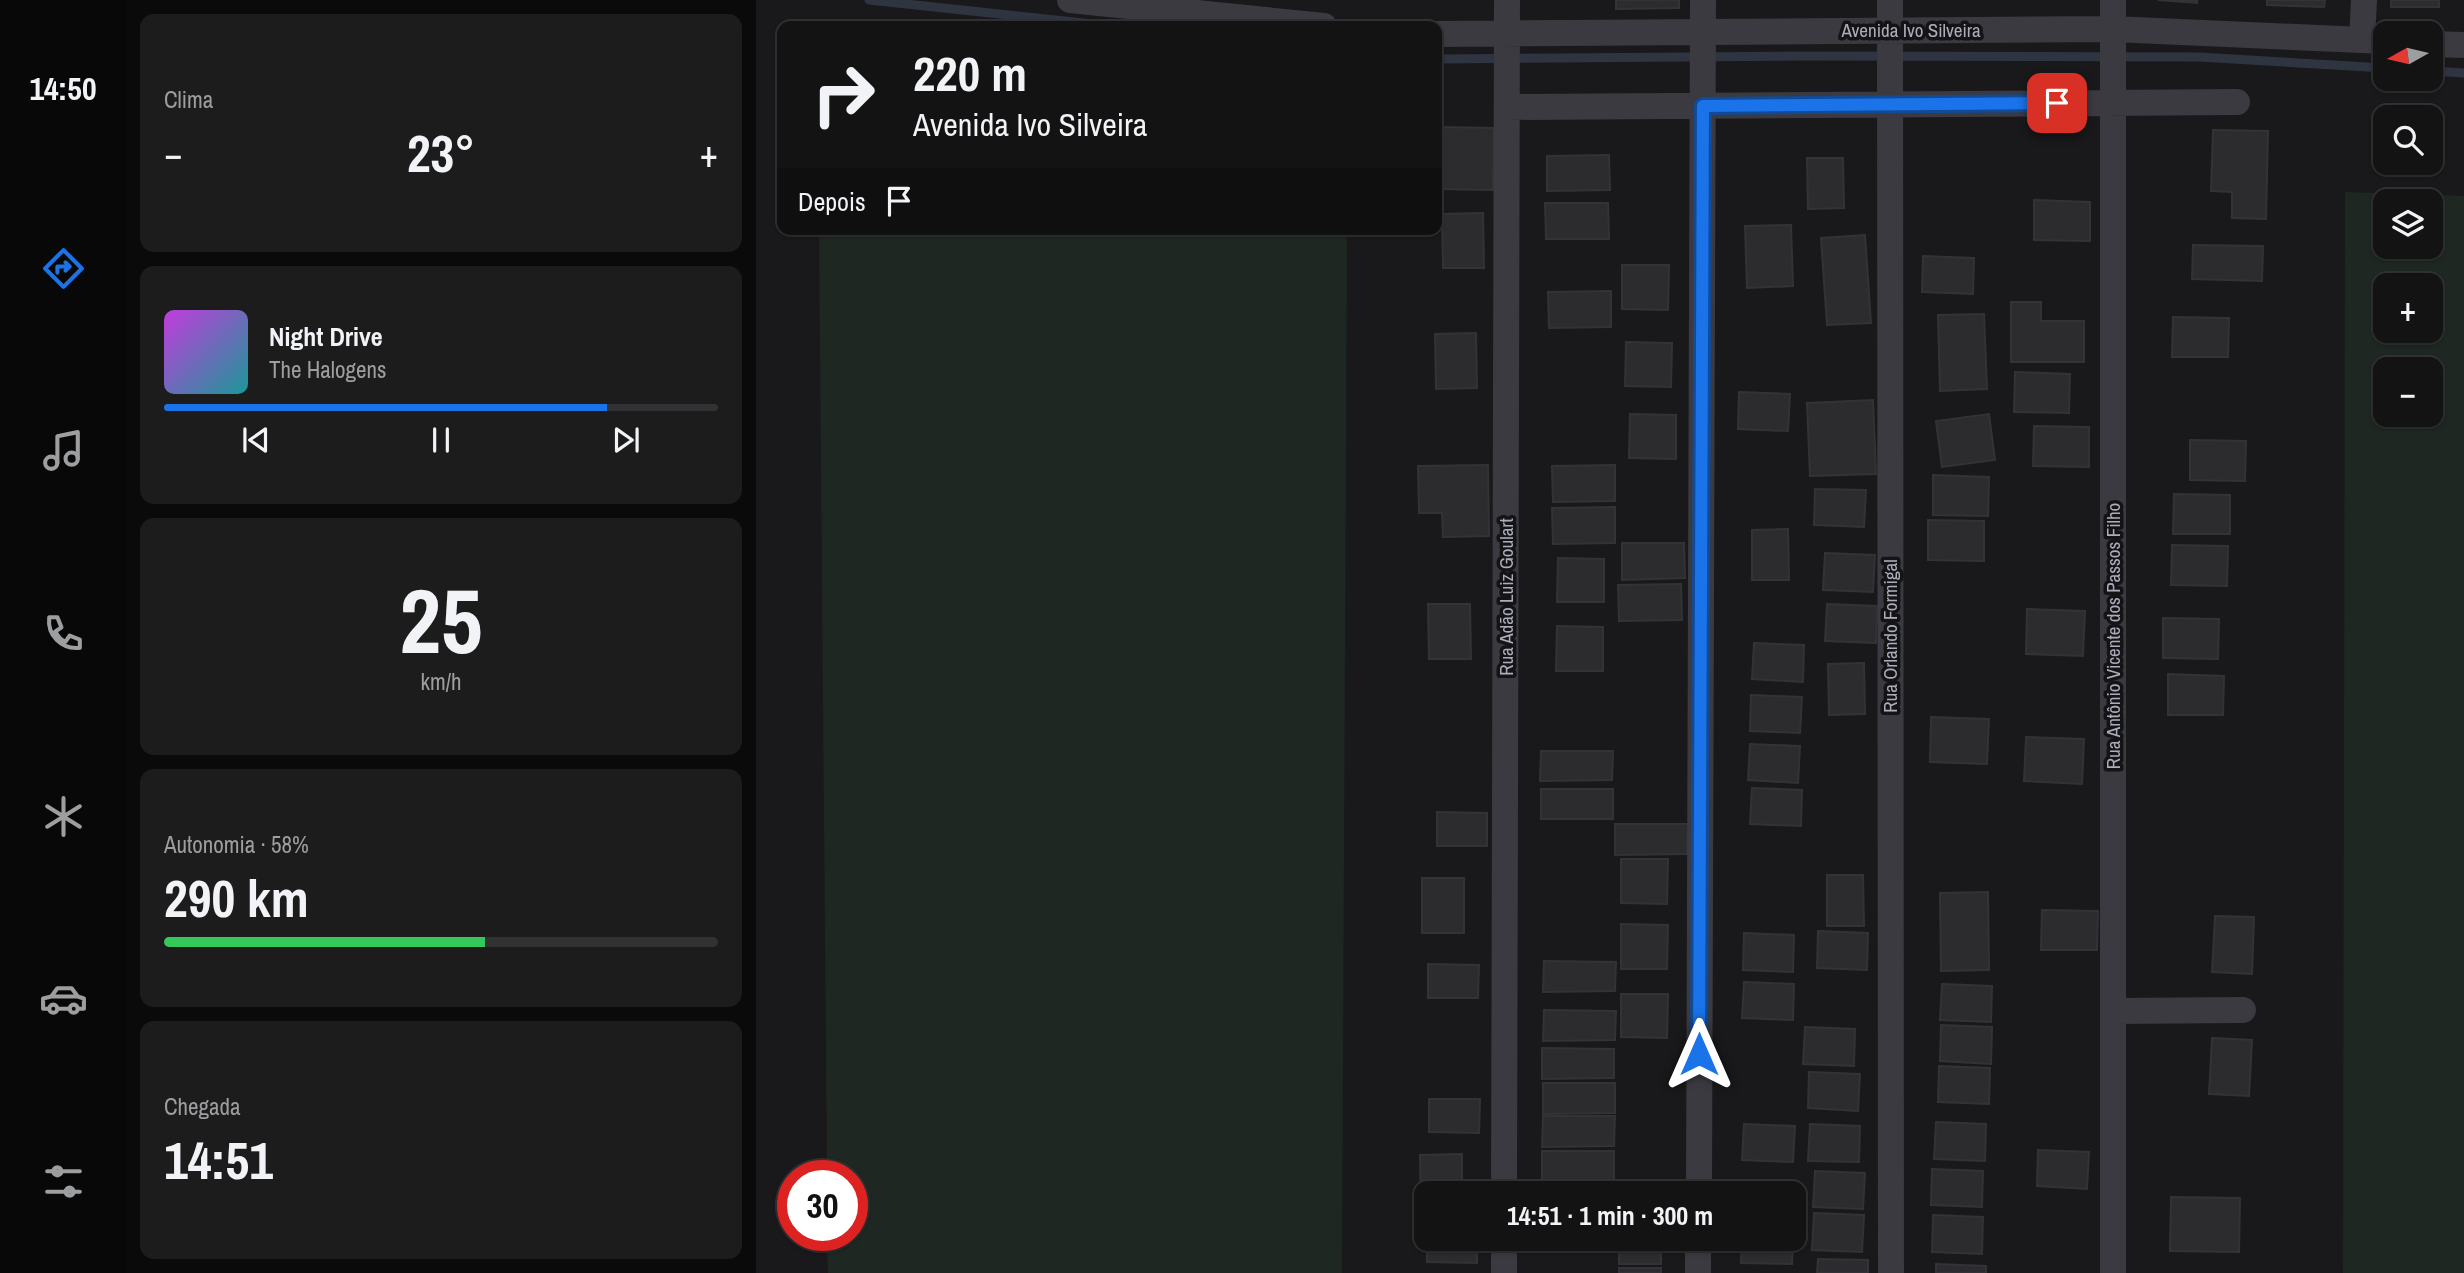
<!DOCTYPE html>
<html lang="pt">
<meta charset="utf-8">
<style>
body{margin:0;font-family:"Archivo Narrow",sans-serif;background:#1c1c1d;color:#f1f3f6;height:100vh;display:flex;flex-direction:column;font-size:26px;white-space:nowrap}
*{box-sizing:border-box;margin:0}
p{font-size:23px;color:#9d9ea0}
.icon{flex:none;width:38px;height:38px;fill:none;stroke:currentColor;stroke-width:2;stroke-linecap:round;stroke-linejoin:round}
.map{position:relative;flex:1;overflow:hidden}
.details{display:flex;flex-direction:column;gap:14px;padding:14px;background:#0a0a0b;width:630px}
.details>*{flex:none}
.hud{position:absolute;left:21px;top:21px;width:665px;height:214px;border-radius:14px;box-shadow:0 2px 5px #0004,0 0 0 2px #323234;background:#131314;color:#f1f3f6;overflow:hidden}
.needle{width:46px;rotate:262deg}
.fabs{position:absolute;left:1617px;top:21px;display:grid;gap:14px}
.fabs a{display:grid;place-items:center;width:70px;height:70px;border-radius:14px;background:#131314;box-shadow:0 2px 5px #0004,0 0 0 2px #323234;font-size:35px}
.speed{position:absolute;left:21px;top:1160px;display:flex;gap:14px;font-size:35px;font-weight:700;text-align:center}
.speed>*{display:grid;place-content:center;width:91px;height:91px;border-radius:50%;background:#131314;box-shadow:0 2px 5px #0004,0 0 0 2px #323234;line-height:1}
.speed .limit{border:10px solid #d22;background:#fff;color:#111}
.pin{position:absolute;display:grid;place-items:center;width:60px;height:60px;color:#fff;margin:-30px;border-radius:14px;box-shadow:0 4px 10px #0006}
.me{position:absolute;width:77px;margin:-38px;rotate:0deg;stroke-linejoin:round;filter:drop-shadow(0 0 5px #0008)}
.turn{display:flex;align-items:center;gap:24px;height:147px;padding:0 21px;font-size:32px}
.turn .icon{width:91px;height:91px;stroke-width:2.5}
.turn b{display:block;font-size:49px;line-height:60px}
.then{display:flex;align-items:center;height:66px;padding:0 21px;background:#0003;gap:14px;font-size:26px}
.big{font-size:52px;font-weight:800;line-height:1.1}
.details .tile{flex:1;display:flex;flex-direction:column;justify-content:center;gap:10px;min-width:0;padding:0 24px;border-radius:14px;background:#1c1c1d}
.details .dial{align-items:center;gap:0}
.dial b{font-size:91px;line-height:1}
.song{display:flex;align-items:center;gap:21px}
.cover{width:84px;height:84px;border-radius:10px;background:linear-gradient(135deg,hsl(290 70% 55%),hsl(180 70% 35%))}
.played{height:7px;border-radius:4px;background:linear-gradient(90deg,#1a73e8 80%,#323234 80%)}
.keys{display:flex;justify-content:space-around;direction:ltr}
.heat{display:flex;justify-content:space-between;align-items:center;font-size:38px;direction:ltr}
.charge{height:10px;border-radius:5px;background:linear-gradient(90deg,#34c759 58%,#323234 0)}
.trip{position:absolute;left:658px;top:1181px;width:392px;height:70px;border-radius:14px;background:#131314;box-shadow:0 2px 5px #0004,0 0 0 2px #323234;font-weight:800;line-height:70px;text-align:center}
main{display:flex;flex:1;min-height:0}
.tab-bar{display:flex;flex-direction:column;width:126px;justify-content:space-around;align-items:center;background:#080808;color:#9d9ea0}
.tab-bar .icon{width:49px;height:49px}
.tab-bar .active{color:#1a73e8}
.tab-bar b{font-size:32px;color:#f1f3f6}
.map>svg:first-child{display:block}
</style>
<main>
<nav class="tab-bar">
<b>14:50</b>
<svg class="icon active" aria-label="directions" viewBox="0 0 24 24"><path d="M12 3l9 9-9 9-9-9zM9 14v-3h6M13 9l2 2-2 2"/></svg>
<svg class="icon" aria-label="music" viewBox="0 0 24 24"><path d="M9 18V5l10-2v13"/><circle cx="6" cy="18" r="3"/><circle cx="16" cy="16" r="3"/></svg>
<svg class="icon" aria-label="phone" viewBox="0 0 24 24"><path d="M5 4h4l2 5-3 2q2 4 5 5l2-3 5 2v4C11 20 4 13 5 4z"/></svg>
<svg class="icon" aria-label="climate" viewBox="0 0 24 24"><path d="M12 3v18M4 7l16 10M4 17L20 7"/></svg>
<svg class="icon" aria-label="car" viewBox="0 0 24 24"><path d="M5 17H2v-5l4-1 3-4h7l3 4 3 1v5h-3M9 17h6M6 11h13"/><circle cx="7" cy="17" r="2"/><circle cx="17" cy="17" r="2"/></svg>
<svg class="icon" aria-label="filters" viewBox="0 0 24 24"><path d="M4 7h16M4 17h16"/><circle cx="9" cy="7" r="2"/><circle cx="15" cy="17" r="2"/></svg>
</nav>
<section class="details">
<div class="tile"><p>Clima</p>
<div class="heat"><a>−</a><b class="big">23°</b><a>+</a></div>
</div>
<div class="tile">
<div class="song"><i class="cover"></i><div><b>Night Drive</b><p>The Halogens</p></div></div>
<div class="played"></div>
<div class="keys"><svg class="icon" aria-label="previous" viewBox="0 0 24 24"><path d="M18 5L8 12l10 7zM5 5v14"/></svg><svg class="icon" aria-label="pause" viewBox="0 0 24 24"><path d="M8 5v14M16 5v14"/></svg><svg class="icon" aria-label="next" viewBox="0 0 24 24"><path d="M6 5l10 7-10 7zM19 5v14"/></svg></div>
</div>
<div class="tile dial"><b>25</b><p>km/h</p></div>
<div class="tile"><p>Autonomia · 58%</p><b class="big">290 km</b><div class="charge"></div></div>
<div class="tile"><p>Chegada</p><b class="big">14:51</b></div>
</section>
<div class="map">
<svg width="1708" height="1273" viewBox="0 0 1708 1273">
<rect width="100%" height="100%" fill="#19191b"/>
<path fill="#1e2721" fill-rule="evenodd" d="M1589 192 1708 196V1273H1587ZM1629 201H1675V247H1629ZM1629 285H1675V331H1629ZM1629 369H1675V415H1629Z
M63 229H591L586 1273H72L71 1236H96V1176H71Z"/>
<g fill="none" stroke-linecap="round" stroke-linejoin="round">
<path stroke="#2e3540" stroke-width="9" d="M113 0 355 26
M681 59 1050 56 1443 57 1629 68
M1675 71 1708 73"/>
</g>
<path fill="#2c2c2f" stroke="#333337" stroke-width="2" d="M860 0H923V8L860 9Z
M1402 0H1441V3Z
M1511 0H1569L1568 7 1511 5Z
M1635 0H1683V7H1635Z
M681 127 738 128 737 190 681 189Z
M1457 130 1512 131 1510 219 1476 218V192L1455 191Z
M853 155 854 190 791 191V156Z
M1051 158H1087L1088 208 1052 209Z
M1278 200 1334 202V241L1278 240Z
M789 203H852L853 239H790Z
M727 213 728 268H687L686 214Z
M1035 225 1037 286 991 288 989 226Z
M1109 235 1115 323 1071 325 1065 238Z
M1437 245 1507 246 1506 281 1436 279Z
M1167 256 1218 258 1217 294 1166 292Z
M866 265H913L912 310 866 309Z
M855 291V327L793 328 792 292Z
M1255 302H1285V321H1328V362H1255Z
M1228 314 1231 389 1184 391 1182 315Z
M1417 317 1473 318 1472 357H1416Z
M720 333 721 388 680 389 679 334Z
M870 342 916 343 915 387 869 386Z
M1259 372 1314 374 1313 413 1258 412Z
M983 392 1034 394 1032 431 982 429Z
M1117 400 1120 474 1054 476 1051 403Z
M874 414 920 415V459L873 458Z
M1233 414 1239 460 1186 467 1180 421Z
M1278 426 1333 427V467L1277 466Z
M1434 440 1490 441 1489 481 1434 480Z
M732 465 733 536 687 537 686 513H663L662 466Z
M859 465V501L797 502 796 466Z
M1177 475 1233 477 1232 516 1177 515Z
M1059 489 1110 490 1108 527 1058 525Z
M1418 494 1474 495V534H1417Z
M859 507V543L797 544 796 508Z
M1172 520 1228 521V561L1172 560Z
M1032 529 1033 580H996V530Z
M866 543H928L929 578 866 580Z
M1416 545 1472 546 1471 586 1415 585Z
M1069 553 1119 555 1117 592 1067 590Z
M802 558 848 559V602H801Z
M925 584 926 620 863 621 862 585Z
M672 604H714L715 659H673Z
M1071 604 1121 606 1120 643 1069 641Z
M1271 609 1329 611 1327 656 1270 654Z
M1407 618 1463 619 1462 659 1407 658Z
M801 626 847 627V671H800Z
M998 643 1048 645 1047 682 996 679Z
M1108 663 1109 714 1073 715 1072 664Z
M1412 674 1468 676 1467 715H1412Z
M995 695 1046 697 1044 733 994 731Z
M1175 717 1233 719 1231 764 1174 762Z
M1270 737 1328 739 1326 784 1268 781Z
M994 744 1044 746 1042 783 992 780Z
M785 751H857L856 780 784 781Z
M996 788 1046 790 1045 826 994 824Z
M785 789H857V819H785Z
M681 812 731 813V846H681Z
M859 824H932L931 854 859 855Z
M865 859H912L911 904 865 903Z
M1071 875H1107L1108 926H1071Z
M666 878H708V933H666Z
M1232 892 1233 970 1185 971 1184 893Z
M1286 910 1342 911 1341 950H1285Z
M1459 916 1498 917 1496 974 1456 972Z
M865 924 912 925 911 969H865Z
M1062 931 1112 933 1111 970 1061 968Z
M988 933 1038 935 1037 972 987 970Z
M788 961 860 962 859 991 787 992Z
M672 964 723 965 722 998H672Z
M988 982 1038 984 1037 1020 986 1018Z
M1186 984 1236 986 1235 1022 1184 1020Z
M865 994H912L911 1038 865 1037Z
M788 1010 860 1011 859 1040 787 1041Z
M1185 1025 1236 1027 1235 1064 1184 1061Z
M1049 1027 1099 1029 1098 1066 1047 1064Z
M1456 1038 1496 1040 1493 1096 1453 1094Z
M786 1048 858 1049V1078L786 1079Z
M1183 1066 1234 1068 1233 1104 1182 1102Z
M1053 1072 1104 1074 1102 1111 1052 1108Z
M787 1083H859V1113L787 1114Z
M673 1099H724L723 1133 673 1132Z
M787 1116H859L858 1146 786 1147Z
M1180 1122 1230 1124 1229 1161 1178 1159Z
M988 1124 1039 1126 1037 1162 986 1160Z
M1054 1124 1104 1126 1103 1162 1052 1161Z
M1282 1150 1333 1152 1331 1189 1281 1186Z
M786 1151H858V1180L786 1181Z
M706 1154V1194H670V1209H665L664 1155Z
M1176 1169 1227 1171 1226 1207 1175 1205Z
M1059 1171 1109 1173 1107 1209 1057 1207Z
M984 1182 1034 1184V1194H983Z
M783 1188H855V1194H783Z
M1415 1197 1484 1198 1483 1252 1414 1251Z
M1058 1213 1108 1215 1106 1252 1056 1250Z
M1177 1215 1227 1217 1226 1254 1176 1252Z
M671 1239H721V1263L671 1262Z
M863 1239H905V1264H863Z
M986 1239H1037L1036 1264 985 1263Z
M1062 1259 1112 1260V1273H1061Z
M1180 1264 1230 1266V1273H1180Z
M863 1268H905V1273H863Z"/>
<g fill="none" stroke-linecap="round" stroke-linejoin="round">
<path stroke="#3a3a40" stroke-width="26" d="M314 0 568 26
M1134 0 1135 1273
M681 34 1357 29 1629 41
M1606 40 1608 0
M1675 44 1708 45
M751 107 1481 102
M1357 1011 1487 1010
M748 1194 751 0
M943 1194 947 0
M748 1273V1239
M942 1273V1239
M1357 1273V0"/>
</g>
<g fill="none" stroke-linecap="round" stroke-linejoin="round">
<defs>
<path id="route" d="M943 1054 947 106 1301 103"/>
</defs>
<use href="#route" stroke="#114b97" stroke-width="18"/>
<use href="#route" stroke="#1a73e8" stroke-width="12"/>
</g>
<g text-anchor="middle" stroke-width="7" stroke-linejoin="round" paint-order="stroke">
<g font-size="19" fill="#abadbb" stroke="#141416">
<text x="1155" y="37">Avenida Ivo Silveira</text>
<text transform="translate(750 597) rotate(-90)" y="7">Rua Adão Luiz Goulart</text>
<text transform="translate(1134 636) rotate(-90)" y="7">Rua Orlando Formigal</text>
<text transform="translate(1357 636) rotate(-90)" y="7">Rua Antônio Vicente dos Passos Filho</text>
</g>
</g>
</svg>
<div class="fabs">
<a><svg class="needle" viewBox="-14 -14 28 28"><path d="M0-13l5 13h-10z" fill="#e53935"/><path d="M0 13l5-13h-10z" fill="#9d9ea0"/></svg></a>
<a><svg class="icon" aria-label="search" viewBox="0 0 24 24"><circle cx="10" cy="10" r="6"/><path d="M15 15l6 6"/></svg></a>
<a><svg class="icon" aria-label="layers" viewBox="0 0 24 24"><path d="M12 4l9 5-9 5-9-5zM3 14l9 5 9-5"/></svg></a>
<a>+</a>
<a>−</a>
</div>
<div class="speed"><div class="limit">30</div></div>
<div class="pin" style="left:1301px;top:103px;background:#d93025"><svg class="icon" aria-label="arrive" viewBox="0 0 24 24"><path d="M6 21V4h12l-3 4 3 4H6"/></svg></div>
<svg class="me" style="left:943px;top:1054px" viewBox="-20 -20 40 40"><path d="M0-17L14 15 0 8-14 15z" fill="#1a73e8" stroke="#fff" stroke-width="4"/></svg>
<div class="trip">14:51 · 1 min · 300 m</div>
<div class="hud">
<div class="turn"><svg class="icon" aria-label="right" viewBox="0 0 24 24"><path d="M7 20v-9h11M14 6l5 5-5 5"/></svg><div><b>220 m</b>Avenida Ivo Silveira</div></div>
<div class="then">Depois<svg class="icon" aria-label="arrive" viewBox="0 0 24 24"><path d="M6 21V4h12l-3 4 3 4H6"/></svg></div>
</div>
</div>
</main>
